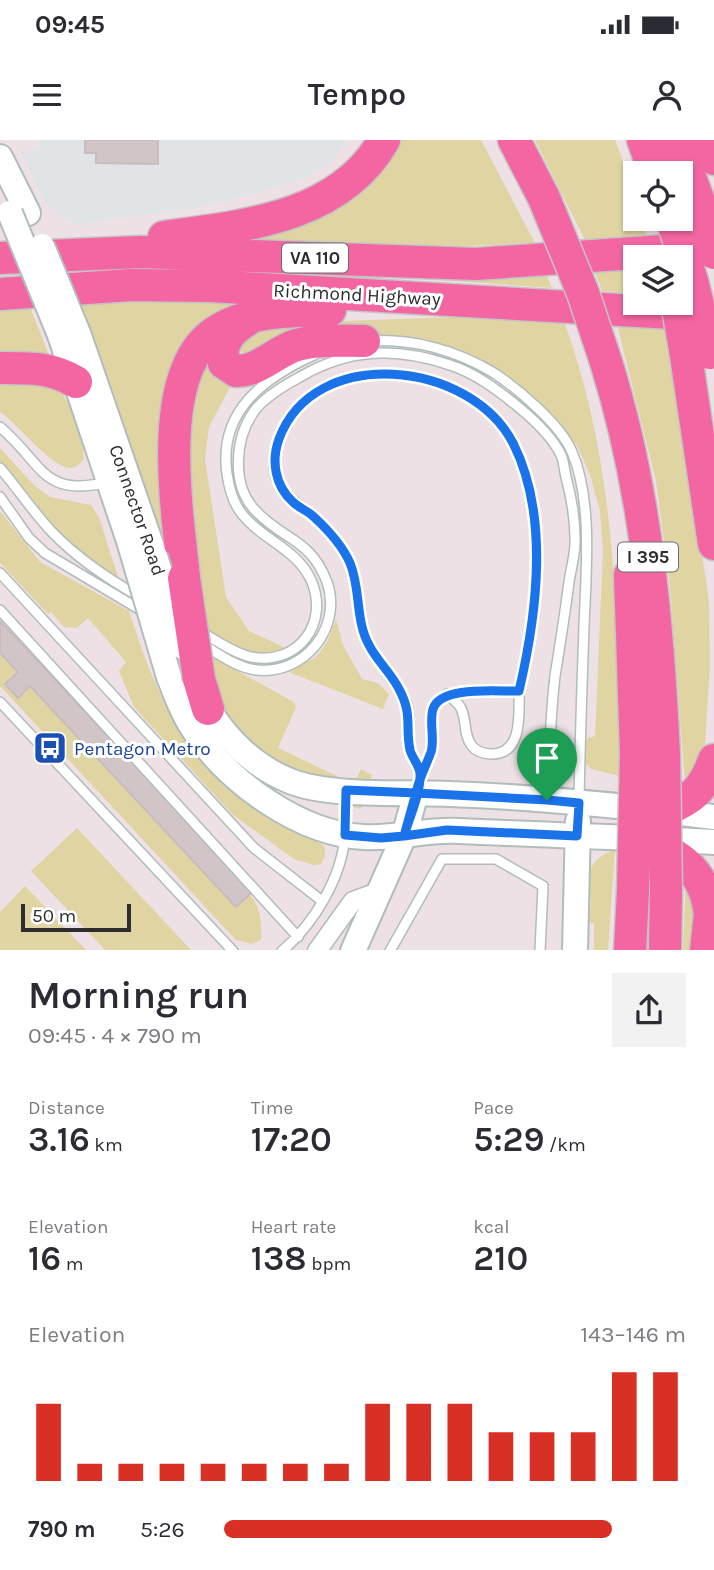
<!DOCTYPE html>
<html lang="en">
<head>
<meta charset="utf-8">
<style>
  :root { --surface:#fff; --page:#f2f2f3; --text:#2b2b33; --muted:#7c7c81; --accent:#d93025 }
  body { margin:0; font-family:Karla,sans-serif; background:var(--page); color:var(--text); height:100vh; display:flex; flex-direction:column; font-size:26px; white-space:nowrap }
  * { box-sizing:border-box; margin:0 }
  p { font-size:23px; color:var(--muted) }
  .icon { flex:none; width:38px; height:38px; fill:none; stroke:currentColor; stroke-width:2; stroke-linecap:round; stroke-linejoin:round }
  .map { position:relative; height:810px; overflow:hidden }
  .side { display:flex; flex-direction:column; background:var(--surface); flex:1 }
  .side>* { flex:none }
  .buttons { position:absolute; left:623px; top:21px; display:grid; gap:14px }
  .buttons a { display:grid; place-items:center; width:70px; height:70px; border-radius:0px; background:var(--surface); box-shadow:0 2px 5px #0004; font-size:35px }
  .scale { position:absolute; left:21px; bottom:18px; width:110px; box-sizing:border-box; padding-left:7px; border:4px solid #2d2d2d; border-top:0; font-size:19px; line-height:24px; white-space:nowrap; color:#2d2d2d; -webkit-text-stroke:5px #fff; paint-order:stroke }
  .pin { position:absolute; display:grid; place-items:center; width:60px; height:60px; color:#fff; margin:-72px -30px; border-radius:50% 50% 50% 0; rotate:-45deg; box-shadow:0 0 7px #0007 }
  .pin .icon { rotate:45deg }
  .round { display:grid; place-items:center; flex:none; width:74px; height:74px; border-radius:0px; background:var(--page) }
  .head { display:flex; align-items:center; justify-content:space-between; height:119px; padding:0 28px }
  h1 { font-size:38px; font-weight:600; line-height:52px }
  .metrics { display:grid; grid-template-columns:repeat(3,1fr); gap:10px; height:119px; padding:7px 28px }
  .metrics div { display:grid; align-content:center }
  .metrics b { font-size:35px; font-weight:600 }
  .metrics small { font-size:19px; font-weight:400 }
  .metrics p { font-size:19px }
  .chart { height:196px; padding:14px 28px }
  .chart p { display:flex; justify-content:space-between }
  .chart svg { width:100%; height:126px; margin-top:7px; stroke:var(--accent); stroke-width:6 }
  ul { padding:0 28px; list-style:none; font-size:23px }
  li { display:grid; grid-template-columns:112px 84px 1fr; align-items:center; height:52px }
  li i { height:18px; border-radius:9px; background:var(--accent) }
  .status { display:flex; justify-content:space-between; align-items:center; height:49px; padding:0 35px; background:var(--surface); direction:ltr }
  .status svg { height:19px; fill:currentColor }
  header { display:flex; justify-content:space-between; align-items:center; height:91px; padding:0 28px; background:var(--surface); font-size:32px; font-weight:600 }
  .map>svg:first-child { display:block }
</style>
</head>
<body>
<div class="status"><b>09:45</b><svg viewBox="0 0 49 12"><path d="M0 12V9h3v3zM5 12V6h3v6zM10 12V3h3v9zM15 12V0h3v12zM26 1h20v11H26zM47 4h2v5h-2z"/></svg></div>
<header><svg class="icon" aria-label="menu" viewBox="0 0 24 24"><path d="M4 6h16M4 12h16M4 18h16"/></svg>Tempo<svg class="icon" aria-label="person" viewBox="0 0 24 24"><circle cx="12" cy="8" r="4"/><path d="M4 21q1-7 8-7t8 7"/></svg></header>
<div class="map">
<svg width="714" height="811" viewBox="0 0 714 811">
  <rect width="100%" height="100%" fill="#eee1e5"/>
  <!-- industrial -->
  <path fill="#e1e4e7" d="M37,0H349L329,24L300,40L263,52L190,69L80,84L72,83L45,64L21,14L40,7Z"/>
  <!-- green -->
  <path fill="#e0d4a2" d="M393,0H481L535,103L461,106L212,98L255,88Z
    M535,0H615L635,53V79H642L647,98L586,102Z
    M635,127V153L602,151L594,130Z
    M546,133L552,148L367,135Z
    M148,159L262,161L188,209L176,441L75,161Z
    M30,167L49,215L47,220L0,222V170Z
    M457,177L564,181C617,327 619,482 619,636L591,629L584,622L583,609L588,598L595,596L603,410L600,371L590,335L576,303L570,305C511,215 440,188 335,198C303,201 275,204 245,214L238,209L237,199L256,190L284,183Z
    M617,184L667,187L709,460L710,526L704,621L685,644L670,447L656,341Z
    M213,208L212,224L218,240L230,247L209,287L205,319L226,457L249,491L312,520C325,510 331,494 336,479L343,505L362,539L378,543L389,554L383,569L291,533L204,490L187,381L189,248Z
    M0,236C12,236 27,234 39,236C66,241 84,295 84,319C79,324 77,328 70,328C51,327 18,284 0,272Z
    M0,308L35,346L50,357L91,365L99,377L118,437L90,421L43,375L0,321Z
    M0,371L40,422L129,471C154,549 181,614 249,665C273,682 302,689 325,707V716L321,724L314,725L294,719L232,674L134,567L119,531L126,522L88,478L77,488L64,487L51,472L48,474L0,423Z
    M0,513L18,532L19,557L30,546L236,766L249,754C261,767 262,784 261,800L252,804L236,800L0,546Z
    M210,516L294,562L296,567L278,608L354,644L361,629L372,635L365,665L360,669L330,659L259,614L216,563L219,556Z
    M77,688L191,810H105L31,731Z
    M615,710L608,810H594V783H589L591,761L585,756C586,732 592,717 615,710Z
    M686,732L694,742L700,810L683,811Z
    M25,746L86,810H0V772Z"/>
  <!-- building -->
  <path fill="#d1c5c8" stroke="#c9bbbe" stroke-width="2" d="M85,0H158V24L96,23V13H85Z
    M0,481L253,751L236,767L30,546L18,558L5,544L18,532L0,513Z"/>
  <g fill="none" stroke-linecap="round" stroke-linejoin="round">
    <defs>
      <path id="lane" d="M368,201C412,198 456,210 494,233C518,249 561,285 572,312C593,361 586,433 584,486C582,544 580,602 579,661
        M0,287C44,324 41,358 109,342
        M0,328C18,349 33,372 52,392C78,419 108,439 140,457
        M0,357L29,398L45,413L144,472
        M0,433L254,708L322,761
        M0,470L298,797
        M198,490C214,499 233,513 251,517C298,526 330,483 311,440C297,409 261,399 242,374C233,363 229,348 227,334C218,272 263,238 314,215
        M202,504C219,514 237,528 257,530C304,535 343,488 327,442C310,397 281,400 254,369C231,343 235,297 255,270C266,256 285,245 300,237C349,208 397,207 450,225C475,233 496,249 516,265C532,278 552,296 561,315C564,321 564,330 566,337C571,356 575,378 575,398C576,412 571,428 569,442C565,473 560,505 555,536C550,576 550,618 547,659
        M447,554C450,558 456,561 459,565C468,577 462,594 472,606C477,612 485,614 492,614C523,614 519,573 519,551
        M0,562L233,811
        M417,650C420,636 429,623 431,609C433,596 430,582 433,570C439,545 499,552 519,551C537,472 551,378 513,303C474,226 324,204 284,289C279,300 274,313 274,325C275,352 296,361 314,377C327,389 338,403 347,418C359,438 357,467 363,490C371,517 394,537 406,562C412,577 407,594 410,609C412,617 417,626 420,634
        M282,811C314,784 342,737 345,695
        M390,811L442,719H496L543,746L540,811"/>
      <path id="street" d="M317,811L353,761L381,751"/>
      <path id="secondary" d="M0,17L28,73
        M78,193L155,416
        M60,195L130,404
        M169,537C176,555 183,574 194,590C228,642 300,694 364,697C396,699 427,689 459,691C544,695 629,697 714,702
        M200,555C220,592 250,625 290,641C329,657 405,652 449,654C537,657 626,666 714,677
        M353,811L404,696L416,653
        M575,811L578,681"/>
      <path id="highway" d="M514,0L544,58
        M643,0L655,33
        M676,0L712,96
        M705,0L714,19
        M164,97C244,86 340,78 384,0
        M0,118L140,112L476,124L708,108
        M0,154L131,145L210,146L706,175
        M246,181C230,191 219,203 224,223L236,231C258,232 276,211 297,205C319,199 341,201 364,201
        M685,209L714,404
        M606,222C646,350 658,483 664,616
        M0,228C29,228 51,227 76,242
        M630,435L636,613
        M184,438C178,374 152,227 220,189C253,170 294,171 330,170
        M199,539L208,569
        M663,671C693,659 703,650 714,620
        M648,700C684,718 706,733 710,776
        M630,811L633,751
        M665,811L666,752
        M706,811L712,754"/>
    </defs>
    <!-- lane casing -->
    <use href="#lane" stroke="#b1bcbc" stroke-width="12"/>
    <!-- street casing -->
    <use href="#street" stroke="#b1bcbc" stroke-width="21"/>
    <!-- secondary casing -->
    <use href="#secondary" stroke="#b1bcbc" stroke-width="28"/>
    <!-- highway casing -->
    <use href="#highway" stroke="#c4c4c4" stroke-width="35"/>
    <!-- lane -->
    <use href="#lane" stroke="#fff" stroke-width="9"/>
    <!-- street -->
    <use href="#street" stroke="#fff" stroke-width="18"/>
    <!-- secondary -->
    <use href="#secondary" stroke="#fff" stroke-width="24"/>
    <!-- highway -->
    <use href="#highway" stroke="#f466a2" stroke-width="32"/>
    <defs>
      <path id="secondary-bridge" d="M10,73L60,195
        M42,106L78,193
        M130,404L169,537
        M155,416L183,507"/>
      <path id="highway-bridge" d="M544,58L583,153L606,222
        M702,73L714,113
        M672,79L692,141L710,213
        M677,163L685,209
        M184,438L199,539
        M664,616L666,752
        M633,751L636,613"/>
    </defs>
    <!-- secondary-bridge casing -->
    <use href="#secondary-bridge" stroke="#b1bcbc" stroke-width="28" stroke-linecap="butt"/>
    <!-- highway-bridge casing -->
    <use href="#highway-bridge" stroke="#c4c4c4" stroke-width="35" stroke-linecap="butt"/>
    <!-- secondary-bridge -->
    <use href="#secondary-bridge" stroke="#fff" stroke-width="24"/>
    <!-- highway-bridge -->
    <use href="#highway-bridge" stroke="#f466a2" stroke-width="32"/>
  </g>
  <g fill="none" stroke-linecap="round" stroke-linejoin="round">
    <defs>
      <path id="route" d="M547,660L416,653L404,696L381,698L345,695L346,650L416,653C419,638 426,626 431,612C435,599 429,582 433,569C441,545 499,552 519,551C537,474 550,376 513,303C470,220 314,204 279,299C271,321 275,346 293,362C299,368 308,371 314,377C327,389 343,407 350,423C361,449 355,480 369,505C377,521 391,533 399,549C413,575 405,586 410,610C412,618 420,626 420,634C421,653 409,678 404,696L447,690L577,696L579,663L547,660"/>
    </defs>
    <!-- route casing -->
    <use href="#route" stroke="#fff" stroke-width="14"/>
    <!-- route -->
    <use href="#route" stroke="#1a73e8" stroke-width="9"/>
  </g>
  <!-- icons -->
  <defs>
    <symbol id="bus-square" viewBox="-11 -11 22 22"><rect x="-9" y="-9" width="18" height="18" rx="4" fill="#1a4fb4" stroke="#fff"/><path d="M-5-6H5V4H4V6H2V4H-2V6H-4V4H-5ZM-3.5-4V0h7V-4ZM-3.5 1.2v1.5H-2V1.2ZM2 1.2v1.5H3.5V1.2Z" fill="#fff"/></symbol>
  </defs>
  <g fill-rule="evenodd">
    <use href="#bus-square" x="31" y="589" width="38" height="38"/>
  </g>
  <g text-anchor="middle" stroke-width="6" stroke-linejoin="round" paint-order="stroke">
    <!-- shield labels -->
    <g fill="#fff" stroke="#6c6c6c" stroke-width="2">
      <rect x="282" y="103.5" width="66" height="29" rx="5"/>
      <rect x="618" y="402.5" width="60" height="29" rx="5"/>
    </g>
    <g font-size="18" font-weight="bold" fill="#2d2d2d">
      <text x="315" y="124">VA 110</text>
      <text x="648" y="423">I 395</text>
    </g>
    <!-- street labels -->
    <g font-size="19" fill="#2d2d2d" stroke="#fff">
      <text transform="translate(357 154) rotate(3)" y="7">Richmond Highway</text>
      <text transform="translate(138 370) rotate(71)" y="7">Connector Road</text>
    </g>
    <!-- transit labels -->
    <g font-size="19" fill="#164399" stroke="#fff" text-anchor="start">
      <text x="74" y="615">Pentagon Metro</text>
    </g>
  </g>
</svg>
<div class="buttons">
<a><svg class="icon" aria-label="locate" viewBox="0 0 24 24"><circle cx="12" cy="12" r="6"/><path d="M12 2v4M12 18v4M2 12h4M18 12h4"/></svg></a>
<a><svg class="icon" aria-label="layers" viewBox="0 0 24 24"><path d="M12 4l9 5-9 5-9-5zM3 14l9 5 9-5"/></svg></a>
</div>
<div class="scale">50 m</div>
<div class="pin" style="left:547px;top:660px;background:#1e9e55"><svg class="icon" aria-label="arrive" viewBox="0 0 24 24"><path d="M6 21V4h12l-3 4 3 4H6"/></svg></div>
</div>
<section class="side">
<div class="head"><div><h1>Morning run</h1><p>09:45 · 4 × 790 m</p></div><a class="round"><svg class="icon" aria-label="share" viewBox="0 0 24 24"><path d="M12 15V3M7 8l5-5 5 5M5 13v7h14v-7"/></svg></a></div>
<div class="metrics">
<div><p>Distance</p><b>3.16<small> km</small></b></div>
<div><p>Time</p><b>17:20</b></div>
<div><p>Pace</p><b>5:29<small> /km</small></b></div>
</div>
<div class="metrics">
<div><p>Elevation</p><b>16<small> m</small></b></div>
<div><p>Heart rate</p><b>138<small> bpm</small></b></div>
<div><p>kcal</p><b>210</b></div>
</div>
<div class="chart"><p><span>Elevation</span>143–146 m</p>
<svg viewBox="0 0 160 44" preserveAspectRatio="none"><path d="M5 44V17M15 44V38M25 44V38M35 44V38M45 44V38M55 44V38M65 44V38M75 44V38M85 44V17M95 44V17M105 44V17M115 44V27M125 44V27M135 44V27M145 44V6M155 44V6"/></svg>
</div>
<ul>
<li><b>790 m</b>5:26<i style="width:84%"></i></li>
</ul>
</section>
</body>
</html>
